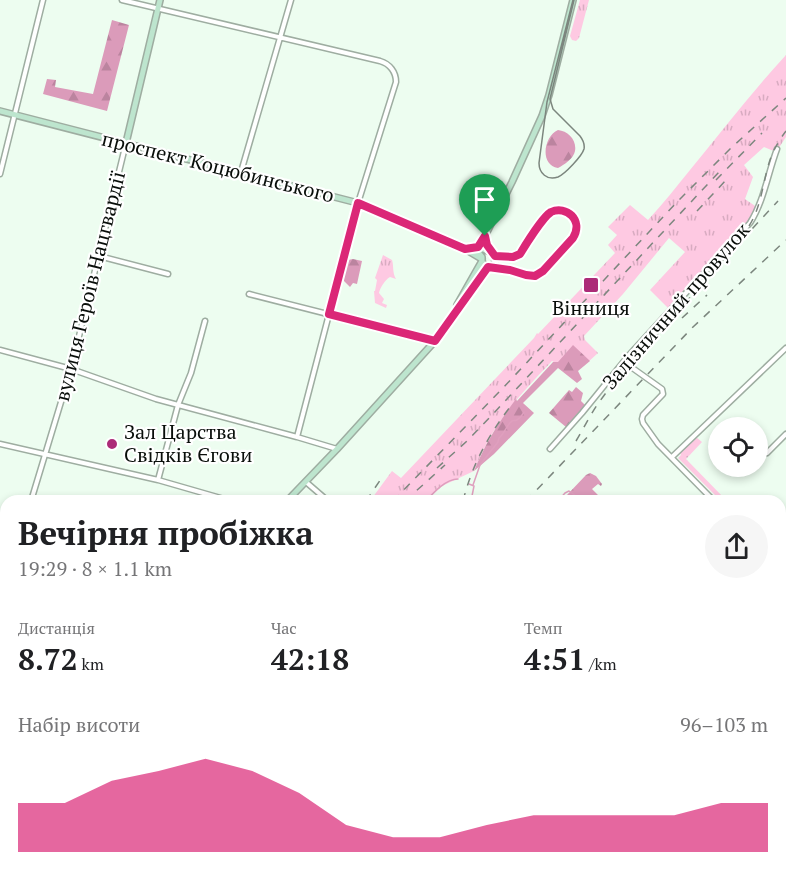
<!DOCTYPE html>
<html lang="uk">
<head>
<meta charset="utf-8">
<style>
  :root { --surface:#fff; --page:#f6f6f6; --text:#202124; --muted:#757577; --accent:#db2777 }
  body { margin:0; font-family:"PT Serif",serif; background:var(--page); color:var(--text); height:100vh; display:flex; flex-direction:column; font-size:22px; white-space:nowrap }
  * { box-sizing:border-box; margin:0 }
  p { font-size:20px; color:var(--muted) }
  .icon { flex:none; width:33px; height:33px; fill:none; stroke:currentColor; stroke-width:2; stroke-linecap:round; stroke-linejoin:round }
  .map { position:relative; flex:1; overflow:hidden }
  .side { position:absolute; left:0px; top:495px; width:786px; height:386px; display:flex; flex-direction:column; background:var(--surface); border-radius:18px 18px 0 0; box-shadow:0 3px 9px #0003 }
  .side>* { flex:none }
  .fabs { position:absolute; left:708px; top:417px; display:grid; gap:12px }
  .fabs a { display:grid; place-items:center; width:60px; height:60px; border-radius:50%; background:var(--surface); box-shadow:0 3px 9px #0003; font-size:30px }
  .pin { position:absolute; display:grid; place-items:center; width:51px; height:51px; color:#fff; margin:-62px -26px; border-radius:50% 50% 50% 0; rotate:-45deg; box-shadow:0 0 6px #0007 }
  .pin .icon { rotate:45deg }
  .round { display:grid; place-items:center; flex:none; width:63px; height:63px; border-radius:32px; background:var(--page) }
  .summary { display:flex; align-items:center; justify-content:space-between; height:102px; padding:0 18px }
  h1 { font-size:33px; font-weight:700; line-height:45px }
  .metrics { display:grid; grid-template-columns:repeat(3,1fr); gap:9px; height:102px; padding:6px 18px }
  .metrics div { display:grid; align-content:center }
  .metrics b { font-size:30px; font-weight:700 }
  .metrics small { font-size:16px; font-weight:400 }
  .metrics p { font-size:16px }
  .chart { height:168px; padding:12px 18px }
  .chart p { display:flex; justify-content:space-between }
  .chart svg { width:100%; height:108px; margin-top:6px; fill:var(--accent); opacity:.7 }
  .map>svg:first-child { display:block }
</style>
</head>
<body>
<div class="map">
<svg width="786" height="880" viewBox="0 0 786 880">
  <defs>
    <pattern id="grass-tufts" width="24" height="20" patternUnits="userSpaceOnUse" patternTransform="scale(1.5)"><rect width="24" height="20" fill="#fec9e2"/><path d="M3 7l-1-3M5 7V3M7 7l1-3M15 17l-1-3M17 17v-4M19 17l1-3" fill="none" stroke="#d8abc1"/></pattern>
    <pattern id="forest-firs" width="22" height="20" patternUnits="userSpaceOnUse" patternTransform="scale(1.5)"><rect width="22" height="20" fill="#db9bba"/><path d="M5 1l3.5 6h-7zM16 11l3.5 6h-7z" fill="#bb849f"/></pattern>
  </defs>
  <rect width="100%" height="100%" fill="#edfdf0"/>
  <!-- grass -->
  <path fill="url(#grass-tufts)" d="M580,0H589L579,38L576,41L572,40L570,36Z
    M786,55V137L776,152L764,147L744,165L753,177L745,199L758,208L751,224L670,310L650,290L685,252L669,238L623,294L584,336L585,340L598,353L587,363L558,364L552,361C517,398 493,423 474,471L442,486L426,501H370L392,471L401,478L534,338L537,333L538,334L615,253L608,245L617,235L608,227L630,205L648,220C663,204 676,187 690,170C722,131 752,92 786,55Z
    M383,255L392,260C394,266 392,272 396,279L390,277C385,280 380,288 379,293L384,299L382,303L387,305L386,308L375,303L374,291H375L377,280L375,278Z
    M696,437L702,442L686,459L724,498L721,501L678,458L681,455L680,453Z
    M38,875H107L103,880H36Z"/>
  <!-- forest -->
  <path fill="url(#forest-firs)" d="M112,20L129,25L107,111L43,94L47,79L56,80L55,87L93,94Z
    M558,130C568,131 577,140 575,151C574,158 564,165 558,168C539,165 544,136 558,130Z
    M353,259L362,261L357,284L353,283L350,287L342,279L348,260Z
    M573,345L590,361L578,371L582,379L577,383L558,368L523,403L534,413L494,454L474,471C485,444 498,423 516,399L517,401L553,362H558Z
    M576,387L583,393L581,401L585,405L566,427L549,413L569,390L572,392Z
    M590,473L596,476L602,484L601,486L598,484L592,489L599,496L597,501H575L567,495L586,475Z"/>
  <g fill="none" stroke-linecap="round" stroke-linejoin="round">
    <!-- stream -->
    <path stroke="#df9fbe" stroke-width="1.5" d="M469,484L474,486L471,501
      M473,485L480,465L498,442L499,438C505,433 507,424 512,421C513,420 515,421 517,420C521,418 522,415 524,412
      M426,501C434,492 446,479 458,479
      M558,501L565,493L569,491L583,501
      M781,654L786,658"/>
    <defs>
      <path id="street" d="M122,0L380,61C390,64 396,72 396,82L358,203L297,437
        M241,172L291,0
        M0,174L43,0
        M99,256L168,274
        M491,267L510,270L526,275L535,276L543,271L573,238C585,219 568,207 549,213L520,254L513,257L495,256
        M249,294L434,341
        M0,350L71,369L156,399L297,437L337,449
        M624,362L662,389L663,394L643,415L642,419L643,423L658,444L714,501
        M0,444L158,480L231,501
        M550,449L582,413L629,355L750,223C764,201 768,173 777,149
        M767,453L786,434
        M672,457L786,348
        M158,480L178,405L191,373L205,321
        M306,482L328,501
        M31,501L71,369L126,143
        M780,566L786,569
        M0,604L6,584
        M176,874L177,880
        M194,874L201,880
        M639,874L648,880
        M739,874L753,880"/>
      <path id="secondary" d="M0,111L358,203L465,249L482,259
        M126,143L160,0
        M478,247L485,236L512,182L542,116L549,95L573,0
        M466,249C479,249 480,246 491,253
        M482,261L484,265L488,267L494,264C498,254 486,248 485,236
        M457,305L482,261V257L478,252V247
        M287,501L337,449L435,341L488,267
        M780,712L786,699
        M0,843L6,834
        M703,880L706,874"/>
      <path id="primary" d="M0,670L6,672
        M292,874L300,880"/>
    </defs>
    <!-- street casing -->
    <use href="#street" stroke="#9eada1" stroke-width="7"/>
    <!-- secondary casing -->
    <use href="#secondary" stroke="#9eada1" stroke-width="8"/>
    <!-- primary casing -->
    <use href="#primary" stroke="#19733f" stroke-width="9"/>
    <!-- street -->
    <use href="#street" stroke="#fff" stroke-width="4"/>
    <!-- secondary -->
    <use href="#secondary" stroke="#bde5ce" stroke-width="5"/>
    <!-- primary -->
    <use href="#primary" stroke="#7acb9d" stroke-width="6"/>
    <!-- tram -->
    <path stroke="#7c867e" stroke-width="1.5" d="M573,0L547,102L539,163C539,173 547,181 558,177C565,174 582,156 584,149C585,144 583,140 580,136L553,109L550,99L574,0"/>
    <!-- rail -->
    <path stroke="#7c867e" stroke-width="1.5" stroke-dasharray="8 8" stroke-linecap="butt" d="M716,180L762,133
      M697,211L728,178
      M749,226C762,206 763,179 771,157C775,147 780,139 786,131
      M698,287L778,201
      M682,318L707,295
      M576,441C584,428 591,413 600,401C630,358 672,325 702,281
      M437,468L467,441L492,415L719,172
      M366,501L381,479
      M393,501L503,388L677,202L730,149L786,98
      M405,501L445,465
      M463,501C472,465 488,436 510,407
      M526,501L693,327L786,240
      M780,545L786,538
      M224,874L226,880
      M748,874L761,880
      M60,880L64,874"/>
  </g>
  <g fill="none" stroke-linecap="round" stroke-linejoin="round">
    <defs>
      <path id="route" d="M358,203L465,249L478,247L485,236L487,245L495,256L513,257L520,254C526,244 543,217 551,212C566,205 584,220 573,238L543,271L535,276L526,275L510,270L488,267L435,341L329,314Z"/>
    </defs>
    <!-- route casing -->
    <use href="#route" stroke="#fff" stroke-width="12"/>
    <!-- route -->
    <use href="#route" stroke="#db2777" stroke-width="8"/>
  </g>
  <!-- markers -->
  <g fill="#ac2b78" stroke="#fff" stroke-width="2">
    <rect x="583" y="277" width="16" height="16" rx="3"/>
    <circle cx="112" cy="444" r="6"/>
  </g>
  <g text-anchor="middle" stroke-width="4.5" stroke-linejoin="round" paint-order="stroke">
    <!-- street labels -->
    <g font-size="20" fill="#090e0a" stroke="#fff">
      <text transform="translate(218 167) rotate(14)" y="7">проспект Коцюбинського</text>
      <text transform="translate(90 286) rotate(-76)" y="7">вулиця Героїв Нацгвардії</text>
      <text transform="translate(676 306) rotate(-49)" y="7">Залізничний провулок</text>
    </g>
    <!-- poi labels -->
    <g font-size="20" fill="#090e0a" stroke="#fff">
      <text x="591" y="315">Вінниця</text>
      <text x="124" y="439" text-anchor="start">Зал Царства<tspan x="124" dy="23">Свідків Єгови</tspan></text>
    </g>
  </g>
</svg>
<div class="fabs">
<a><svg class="icon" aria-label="locate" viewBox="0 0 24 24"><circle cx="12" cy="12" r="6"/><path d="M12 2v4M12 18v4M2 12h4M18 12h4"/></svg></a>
</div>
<div class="pin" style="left:485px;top:236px;background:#1e9e55"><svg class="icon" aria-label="arrive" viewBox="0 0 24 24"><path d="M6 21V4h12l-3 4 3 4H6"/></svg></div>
<section class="side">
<div class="summary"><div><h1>Вечірня пробіжка</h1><p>19:29 · 8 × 1.1 km</p></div><a class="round"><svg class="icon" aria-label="share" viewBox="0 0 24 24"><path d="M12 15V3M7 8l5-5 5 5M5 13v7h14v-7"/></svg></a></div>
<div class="metrics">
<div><p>Дистанція</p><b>8.72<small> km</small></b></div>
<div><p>Час</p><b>42:18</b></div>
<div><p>Темп</p><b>4:51<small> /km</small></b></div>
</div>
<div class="chart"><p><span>Набір висоти</span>96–103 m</p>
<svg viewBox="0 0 160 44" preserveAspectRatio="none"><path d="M0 44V24L10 24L20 15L30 11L40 6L50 11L60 20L70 33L80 38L90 38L100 33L110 29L120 29L130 29L140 29L150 24L160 24V44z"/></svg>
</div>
</section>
</div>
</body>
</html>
